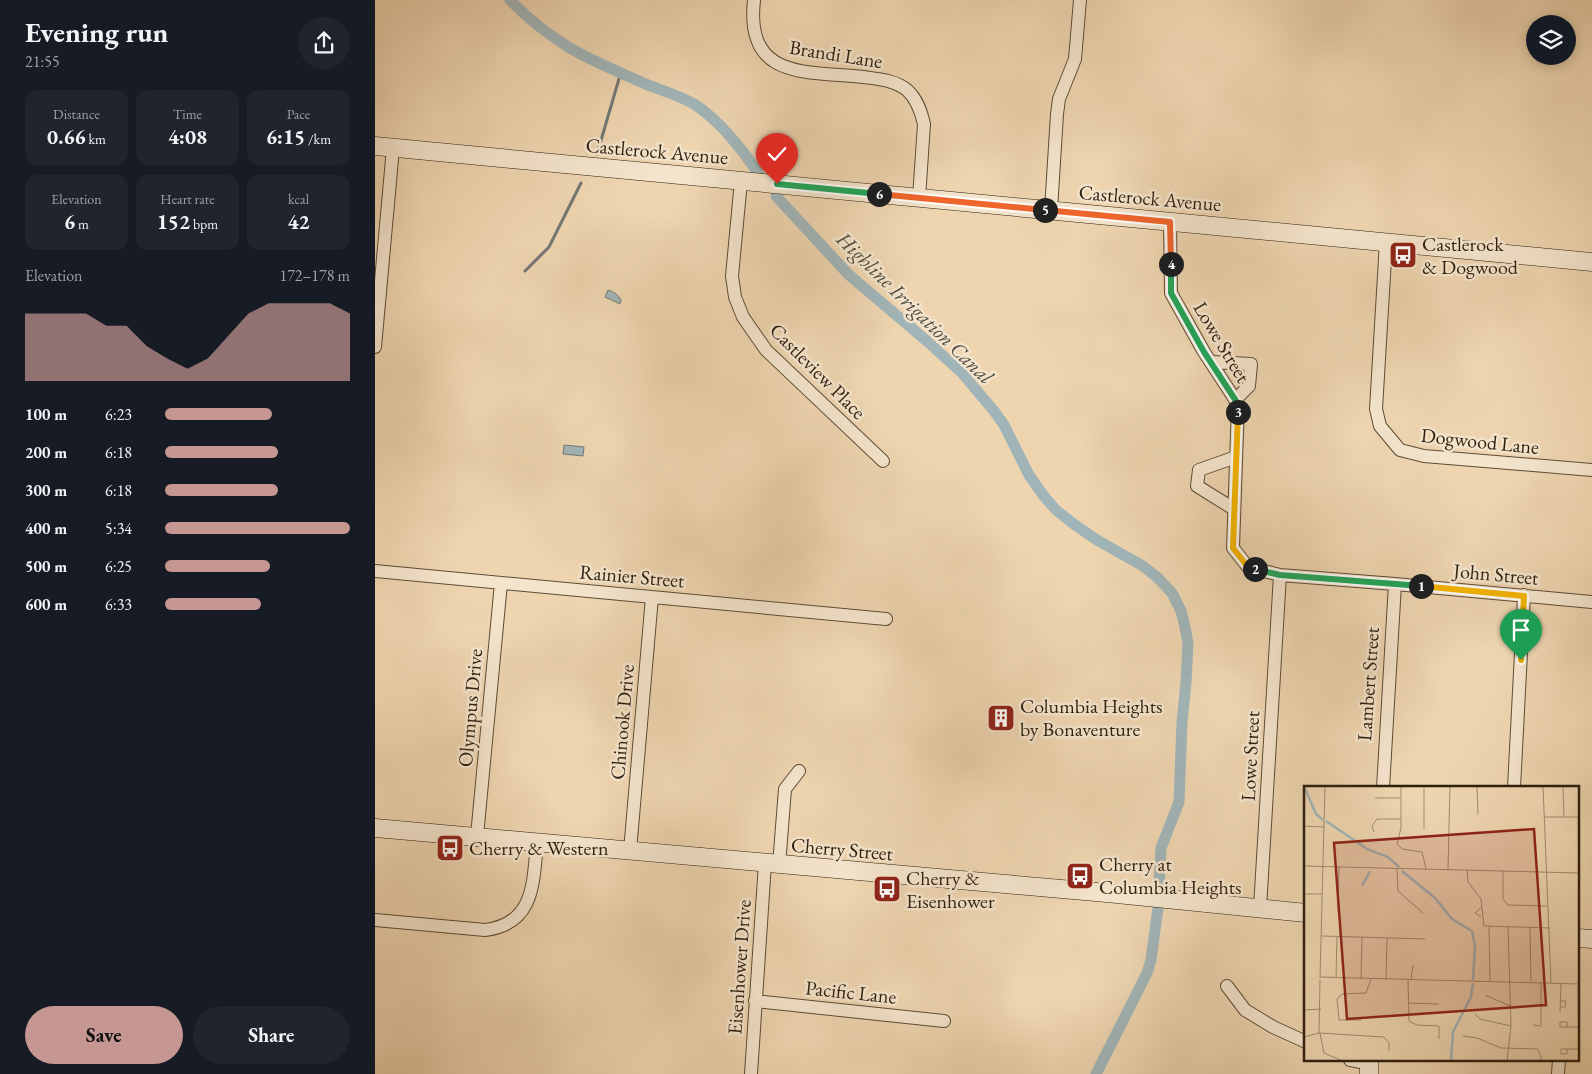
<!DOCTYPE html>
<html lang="en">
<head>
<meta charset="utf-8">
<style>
  :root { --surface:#171b24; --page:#20242c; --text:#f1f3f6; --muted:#9ea1a6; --accent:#c59692 }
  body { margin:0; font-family:"EB Garamond",serif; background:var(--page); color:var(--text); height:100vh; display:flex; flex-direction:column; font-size:19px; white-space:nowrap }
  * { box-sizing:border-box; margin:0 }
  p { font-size:16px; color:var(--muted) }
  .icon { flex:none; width:28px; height:28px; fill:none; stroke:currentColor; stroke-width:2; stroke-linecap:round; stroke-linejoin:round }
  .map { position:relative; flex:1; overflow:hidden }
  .sheet { display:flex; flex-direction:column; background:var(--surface); width:375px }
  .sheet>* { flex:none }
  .buttons { position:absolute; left:1151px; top:15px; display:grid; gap:10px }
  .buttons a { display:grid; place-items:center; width:50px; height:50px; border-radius:50%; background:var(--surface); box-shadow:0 2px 12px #0003; font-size:25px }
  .pin { position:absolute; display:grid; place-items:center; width:42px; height:42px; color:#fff; margin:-51px -21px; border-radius:50% 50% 50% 0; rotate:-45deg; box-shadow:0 0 5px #0007 }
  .pin .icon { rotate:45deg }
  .km { position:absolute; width:25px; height:25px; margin:-12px; border-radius:50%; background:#222; color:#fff; font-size:14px; line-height:25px; text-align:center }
  .round { display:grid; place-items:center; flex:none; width:52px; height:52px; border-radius:26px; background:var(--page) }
  .head { display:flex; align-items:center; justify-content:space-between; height:85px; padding:0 25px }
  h1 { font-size:28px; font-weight:700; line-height:38px }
  .metrics { display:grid; grid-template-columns:repeat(3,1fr); gap:8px; height:85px; padding:5px 25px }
  .metrics div { display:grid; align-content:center; border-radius:12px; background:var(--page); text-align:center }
  .metrics b { font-size:21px; font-weight:700 }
  .metrics small { font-size:14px; font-weight:400 }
  .metrics p { font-size:14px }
  .chart { height:140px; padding:10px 25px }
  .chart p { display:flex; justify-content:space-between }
  .chart svg { width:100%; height:90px; margin-top:5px; fill:var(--accent); opacity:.7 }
  .cta { display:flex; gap:10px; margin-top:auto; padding:10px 25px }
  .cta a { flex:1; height:58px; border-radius:30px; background:var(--accent); color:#111; font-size:20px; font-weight:700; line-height:58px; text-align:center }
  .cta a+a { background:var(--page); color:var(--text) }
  ul { padding:0 25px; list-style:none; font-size:16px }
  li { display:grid; grid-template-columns:80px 60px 1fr; align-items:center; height:38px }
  li i { height:12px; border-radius:6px; background:var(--accent) }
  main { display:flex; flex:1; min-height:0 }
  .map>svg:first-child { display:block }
</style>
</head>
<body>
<main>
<section class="sheet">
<div class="head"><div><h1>Evening run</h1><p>21:55</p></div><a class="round"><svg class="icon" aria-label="share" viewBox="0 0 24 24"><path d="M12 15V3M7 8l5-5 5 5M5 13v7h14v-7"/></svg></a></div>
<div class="metrics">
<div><p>Distance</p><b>0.66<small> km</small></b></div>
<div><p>Time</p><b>4:08</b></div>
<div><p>Pace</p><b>6:15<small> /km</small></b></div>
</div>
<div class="metrics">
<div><p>Elevation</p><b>6<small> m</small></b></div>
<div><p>Heart rate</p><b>152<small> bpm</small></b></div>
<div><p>kcal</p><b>42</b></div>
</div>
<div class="chart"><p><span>Elevation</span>172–178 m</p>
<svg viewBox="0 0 160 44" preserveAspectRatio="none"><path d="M0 44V11L10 11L20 11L30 11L40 17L50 17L60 27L70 33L80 38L90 33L100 22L110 11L120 6L130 6L140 6L150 6L160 11V44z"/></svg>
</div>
<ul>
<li><b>100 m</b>6:23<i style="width:58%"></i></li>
<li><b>200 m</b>6:18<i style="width:61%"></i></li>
<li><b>300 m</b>6:18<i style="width:61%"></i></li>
<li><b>400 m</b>5:34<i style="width:100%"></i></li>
<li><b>500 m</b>6:25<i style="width:57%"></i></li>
<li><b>600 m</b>6:33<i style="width:52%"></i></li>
</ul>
<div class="cta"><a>Save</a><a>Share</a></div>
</section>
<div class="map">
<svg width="1217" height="1074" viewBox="0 0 1217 1074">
  <rect width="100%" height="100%" fill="#eed5b0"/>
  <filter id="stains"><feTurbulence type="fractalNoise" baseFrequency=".004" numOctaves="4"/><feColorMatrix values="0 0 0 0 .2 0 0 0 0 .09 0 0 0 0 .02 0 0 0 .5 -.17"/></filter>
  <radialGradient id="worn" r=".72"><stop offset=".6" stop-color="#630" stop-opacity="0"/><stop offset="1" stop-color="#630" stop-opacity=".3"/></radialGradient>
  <!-- water -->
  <path fill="#a1b5b8" stroke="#737974" d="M233,290C240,292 243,295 246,300L245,304L230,297Z
    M189,445L209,447L208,456L188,454Z"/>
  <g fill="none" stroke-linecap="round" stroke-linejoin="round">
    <!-- stream -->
    <path stroke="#737974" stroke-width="3" d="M222,154L246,72
      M150,271L174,247L206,183"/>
    <!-- canal -->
    <path stroke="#a1b5b8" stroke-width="11" d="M135,0C152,18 174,35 195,48C215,60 244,72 266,82C284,90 302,94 319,104C343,119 368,150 383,173
      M401,196L473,274L553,342L587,373L619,411L629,425L654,475L668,495L681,510L700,525L722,540L768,566L783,578L797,593L806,611L810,627L813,643L811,683L807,722L804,802L786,848L784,888
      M721,1074L772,973L776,960L783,908"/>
    <defs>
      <path id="street" d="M379,0C370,80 431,71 488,77C503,79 520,80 532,90C542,99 546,111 549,124L544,198
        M366,181L357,276L360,297L368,317L391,350L508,461
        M676,210L682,114L684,99L700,59L705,0
        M795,222L796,293L829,352L863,404L858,548L873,567L905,575L1020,584L1217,602
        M1011,242L1001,409L1005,426L1025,450L1049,456L1217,470
        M0,347L18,148
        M836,362L876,364L874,386L860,400
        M859,509L822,486L824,470L861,457
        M0,571L511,619
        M1008,788L1020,584
        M1139,788L1149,595
        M102,836L126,583
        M255,851L277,597
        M404,865L410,789L424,771
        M885,908L905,575
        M0,920L110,930C160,924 158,882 162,843
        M852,986L870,1010L898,1027L931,1042
        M380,1001L569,1021
        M975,1060L994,1064
        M376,1074L390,863
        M1183,1074L1184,1060"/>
      <path id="secondary" d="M0,146L1217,262
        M0,828L732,893L931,913
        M1203,938L1217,939
        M994,1074V1060"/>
    </defs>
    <!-- street casing -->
    <use href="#street" stroke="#5d4c36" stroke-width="14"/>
    <!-- secondary casing -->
    <use href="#secondary" stroke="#2d1f0e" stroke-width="19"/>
    <!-- street -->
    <use href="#street" stroke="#f4e4cc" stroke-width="12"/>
    <!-- secondary -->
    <use href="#secondary" stroke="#f4e4cc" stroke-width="18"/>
  </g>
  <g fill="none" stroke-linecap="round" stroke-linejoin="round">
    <defs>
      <path id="split-1" d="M1046,586L1149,596L1146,660"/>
      <path id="split-2" d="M880,569L905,575L1046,586"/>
      <path id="split-3" d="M863,412L858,548L873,567L880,569"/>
      <path id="split-4" d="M796,264V293L829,352L863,404V412"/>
      <path id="split-5" d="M670,210L795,222L796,264"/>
      <path id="split-6" d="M504,194L670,210"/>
      <path id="split-7" d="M402,184L504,194"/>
    </defs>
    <!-- split-1 casing -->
    <use href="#split-1" stroke="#fff" stroke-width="10"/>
    <!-- split-2 casing -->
    <use href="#split-2" stroke="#fff" stroke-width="10"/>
    <!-- split-3 casing -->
    <use href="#split-3" stroke="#fff" stroke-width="10"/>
    <!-- split-4 casing -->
    <use href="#split-4" stroke="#fff" stroke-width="10"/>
    <!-- split-5 casing -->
    <use href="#split-5" stroke="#fff" stroke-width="10"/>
    <!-- split-6 casing -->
    <use href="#split-6" stroke="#fff" stroke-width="10"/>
    <!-- split-7 casing -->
    <use href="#split-7" stroke="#fff" stroke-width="10"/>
    <!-- split-1 -->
    <use href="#split-1" stroke="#f5b400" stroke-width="6"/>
    <!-- split-2 -->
    <use href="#split-2" stroke="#22a559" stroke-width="6"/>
    <!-- split-3 -->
    <use href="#split-3" stroke="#f5b400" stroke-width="6"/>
    <!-- split-4 -->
    <use href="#split-4" stroke="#22a559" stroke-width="6"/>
    <!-- split-5 -->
    <use href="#split-5" stroke="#f0652b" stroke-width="6"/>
    <!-- split-6 -->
    <use href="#split-6" stroke="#f0652b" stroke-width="6"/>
    <!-- split-7 -->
    <use href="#split-7" stroke="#22a559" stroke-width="6"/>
  </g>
  <!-- icons -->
  <defs>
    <symbol id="bus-square" viewBox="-11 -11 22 22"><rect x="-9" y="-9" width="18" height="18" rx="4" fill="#8f2418" stroke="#f4e4cc"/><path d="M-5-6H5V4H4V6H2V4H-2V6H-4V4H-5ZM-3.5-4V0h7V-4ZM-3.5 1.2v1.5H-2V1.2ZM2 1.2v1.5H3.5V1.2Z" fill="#fff"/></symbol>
    <symbol id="building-square" viewBox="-11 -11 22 22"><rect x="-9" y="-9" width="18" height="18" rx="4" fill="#8f2418" stroke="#f4e4cc"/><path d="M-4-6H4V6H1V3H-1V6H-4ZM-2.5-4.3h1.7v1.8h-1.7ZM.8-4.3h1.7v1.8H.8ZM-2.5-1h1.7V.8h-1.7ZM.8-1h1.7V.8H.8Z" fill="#fff"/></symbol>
  </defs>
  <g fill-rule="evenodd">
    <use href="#bus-square" x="1012" y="239" width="32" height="32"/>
    <use href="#building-square" x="610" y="702" width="32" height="32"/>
    <use href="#bus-square" x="59" y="832" width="32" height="32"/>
    <use href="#bus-square" x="689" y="860" width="32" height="32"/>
    <use href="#bus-square" x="496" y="873" width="32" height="32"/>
  </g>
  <g text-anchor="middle" stroke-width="5" stroke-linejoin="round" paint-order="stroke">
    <!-- street labels -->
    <g font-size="20" fill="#2d1f0e" stroke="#f4e4cc">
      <text transform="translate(461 54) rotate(9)" y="7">Brandi Lane</text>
      <text transform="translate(282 151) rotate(5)" y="7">Castlerock Avenue</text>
      <text transform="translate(775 198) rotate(5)" y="7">Castlerock Avenue</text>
      <text transform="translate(847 342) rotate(59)" y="7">Lowe Street</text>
      <text transform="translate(443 371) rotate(45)" y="7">Castleview Place</text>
      <text transform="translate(1105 441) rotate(6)" y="7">Dogwood Lane</text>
      <text transform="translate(1121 574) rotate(5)" y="7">John Street</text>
      <text transform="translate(257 576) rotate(5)" y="7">Rainier Street</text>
      <text transform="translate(993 684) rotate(-86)" y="7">Lambert Street</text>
      <text transform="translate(95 708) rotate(-85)" y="7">Olympus Drive</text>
      <text transform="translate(247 722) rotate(-85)" y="7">Chinook Drive</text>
      <text transform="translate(875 756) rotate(-87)" y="7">Lowe Street</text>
      <text transform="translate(467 849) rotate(5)" y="7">Cherry Street</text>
      <text transform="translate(364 967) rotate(-86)" y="7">Eisenhower Drive</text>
      <text transform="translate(476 992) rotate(6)" y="7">Pacific Lane</text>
    </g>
    <!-- poi labels -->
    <g font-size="20" fill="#2d1f0e" stroke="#f4e4cc" text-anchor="start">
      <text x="1047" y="251">Castlerock<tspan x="1047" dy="23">&amp; Dogwood</tspan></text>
      <text x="645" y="713">Columbia Heights<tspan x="645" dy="23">by Bonaventure</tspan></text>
      <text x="94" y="855">Cherry &amp; Western</text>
      <text x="724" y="871">Cherry at<tspan x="724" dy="23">Columbia Heights</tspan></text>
      <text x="531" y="885">Cherry &amp;<tspan x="531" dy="23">Eisenhower</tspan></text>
    </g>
    <!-- water labels -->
    <g font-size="21" font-style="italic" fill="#504c41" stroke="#f4e4cc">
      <text transform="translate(540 308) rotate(44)" y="7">Highline Irrigation Canal</text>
    </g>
  </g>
  <!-- overview -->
  <g transform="translate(929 786)">
    <rect width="275" height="275" fill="#eed5b0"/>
    <path fill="none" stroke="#a1b5b8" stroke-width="2.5" d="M0,0L12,28L19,34M22,35L63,63L84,71L95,81M98,85L131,112L148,133L168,145L171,160L169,194M58,100L66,85M147,275L149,246L167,211L169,197"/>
    <path fill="none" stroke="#a18c6f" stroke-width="1" d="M97,0V42L93,58L98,63L118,66L122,83M120,0V43M173,0L174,28M239,0L247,197M259,0L260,31M71,12H96M240,31H275M0,40L20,41M70,46L68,40L73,33H97M0,80L275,87M93,83L94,105L119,127M144,84L146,0M163,84L164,96L177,113L180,140L246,142M199,85V113L204,119L243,120M0,108H18M177,122L171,127L177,131M34,125L35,81M185,141L186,195M226,142L227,197M18,150L121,153M16,191L275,198M16,192L21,0M32,192L33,151M57,193L58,151M82,194L83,152M104,194L105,235L113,239L135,240V253M107,194L109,179M274,199L275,275M181,209L206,220M104,217L135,218M256,221H261L262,215H256M0,224L17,223M256,226L257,198M171,228L176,233L207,240M57,234H35L33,213L38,208L62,207L67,193M229,239L237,240V197M263,241V236H256V241H274M15,247L80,251L85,257V265M15,247L16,194M16,247L20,267L39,275M159,250L173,252L197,262L234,263L238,275M0,251L15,247M263,263V268H257V263H274M203,275L207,240L204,141"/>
    <path fill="#8f2418" fill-opacity="0.15" stroke="#8f2418" stroke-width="2.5" d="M230,43L242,219L43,233L30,57Z"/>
    <rect width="275" height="275" fill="none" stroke="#2d1f0e" stroke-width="2.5"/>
  </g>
  <rect width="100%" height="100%" filter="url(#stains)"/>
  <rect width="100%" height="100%" fill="url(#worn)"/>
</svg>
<div class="buttons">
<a><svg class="icon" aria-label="layers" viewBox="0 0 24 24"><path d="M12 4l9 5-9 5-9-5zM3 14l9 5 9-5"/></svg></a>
</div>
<div class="pin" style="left:1146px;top:660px;background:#1e9e55"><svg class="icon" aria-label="arrive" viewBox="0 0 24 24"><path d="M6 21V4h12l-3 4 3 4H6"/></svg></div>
<div class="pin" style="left:402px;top:184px;background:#d93025"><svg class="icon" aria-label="check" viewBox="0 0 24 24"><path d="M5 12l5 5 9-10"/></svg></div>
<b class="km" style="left:1046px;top:586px">1</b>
<b class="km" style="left:880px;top:569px">2</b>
<b class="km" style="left:863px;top:412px">3</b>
<b class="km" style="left:796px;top:264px">4</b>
<b class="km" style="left:670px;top:210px">5</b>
<b class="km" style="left:504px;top:194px">6</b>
</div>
</main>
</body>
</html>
